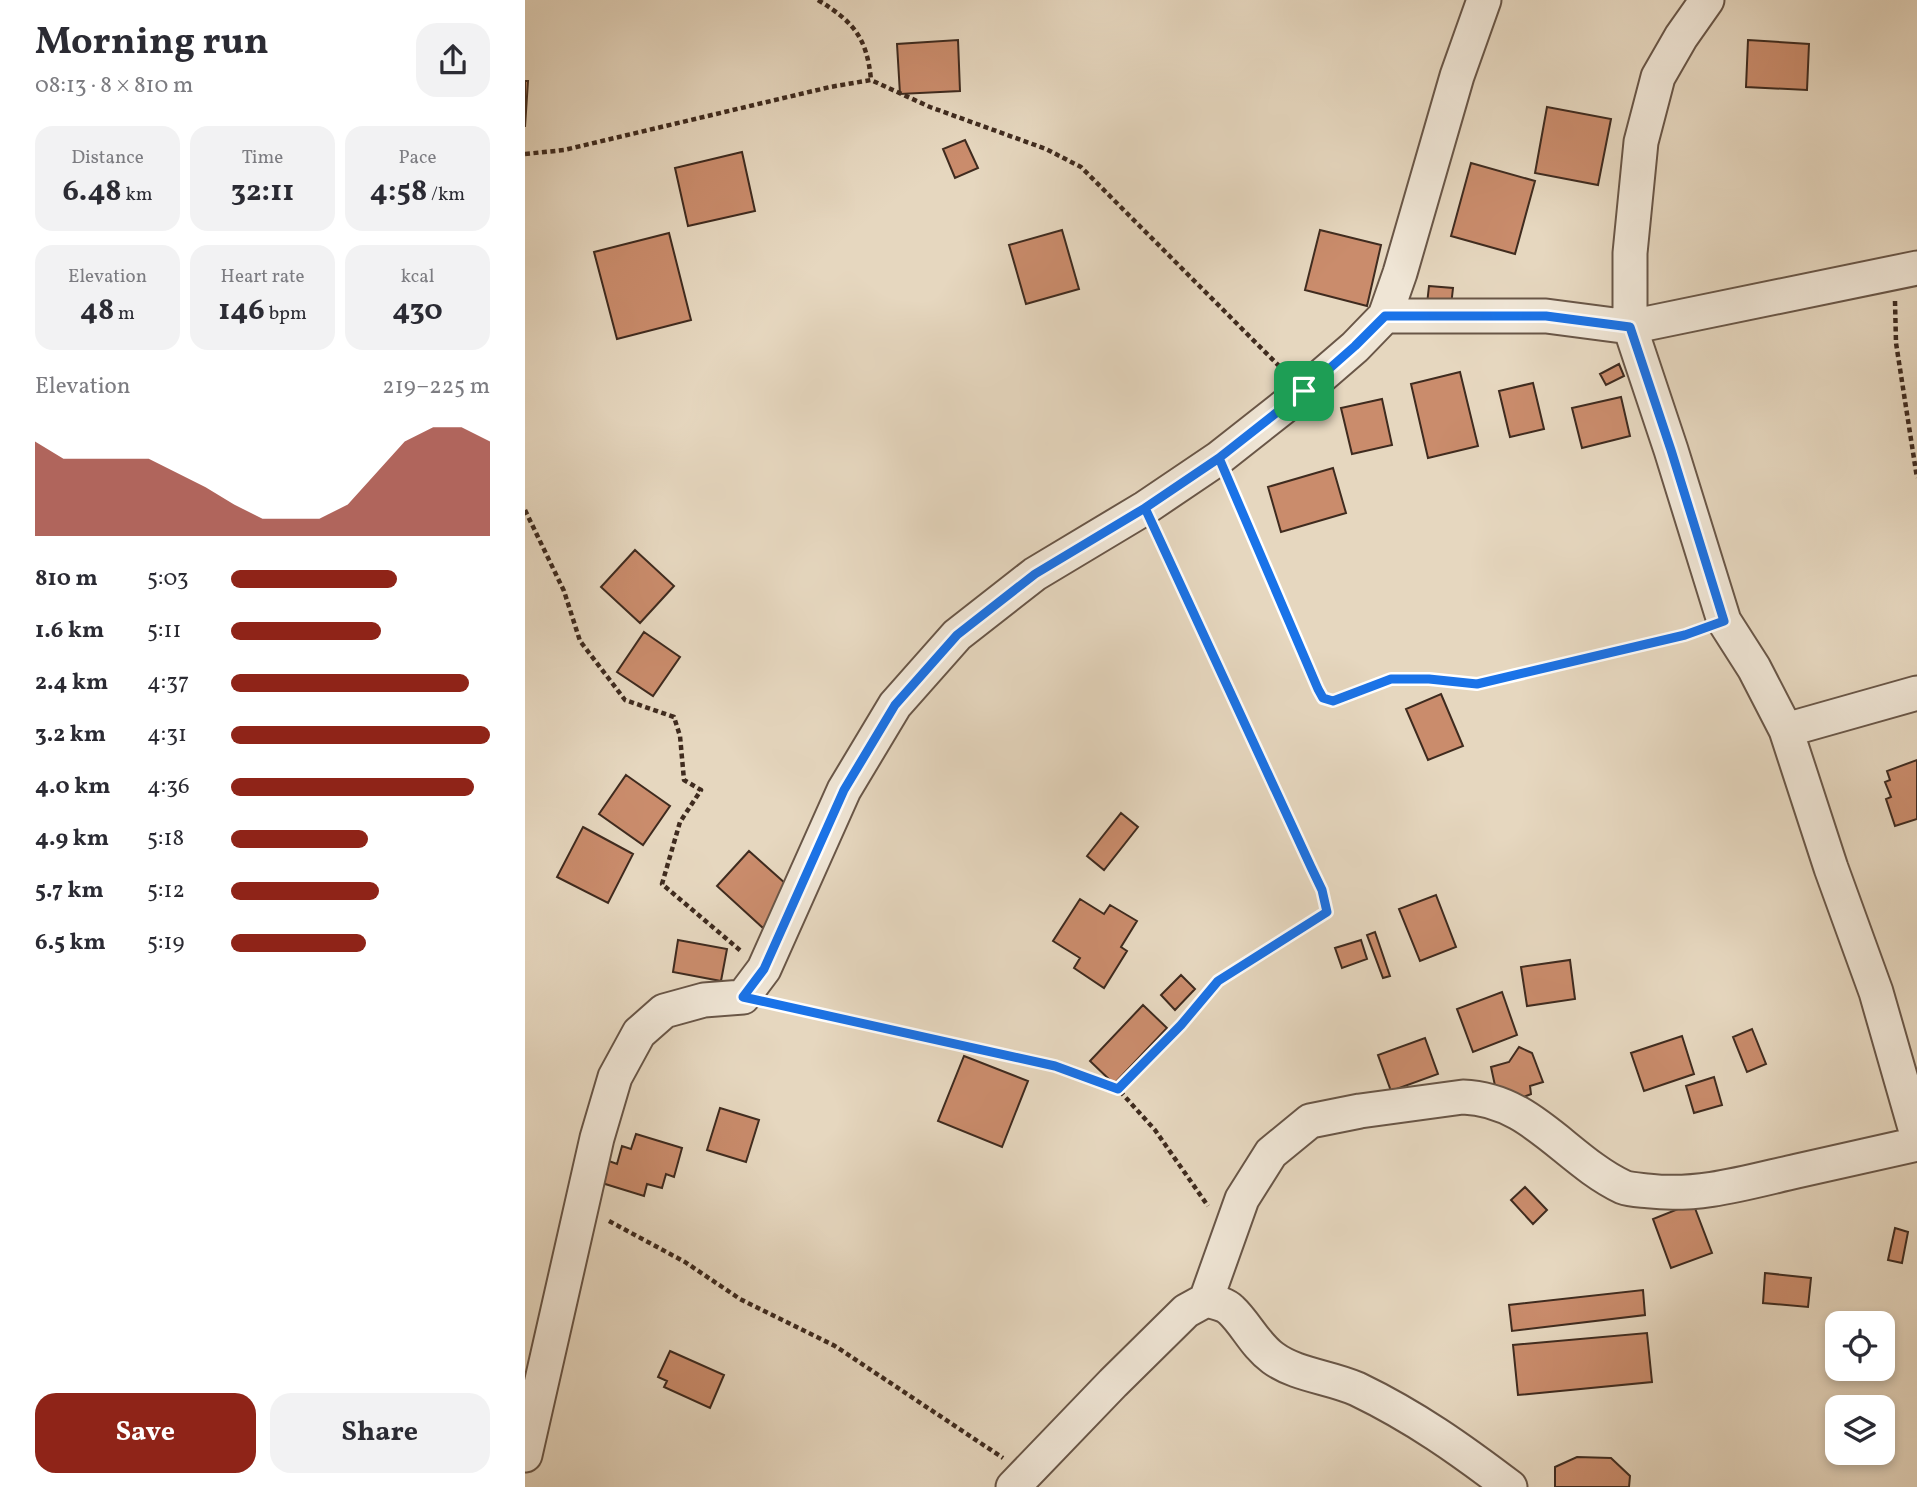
<!DOCTYPE html>
<html lang="en">
<head>
<meta charset="utf-8">
<style>
  :root { --surface:#fff; --page:#f2f2f3; --text:#2b2b33; --muted:#7c7c81; --accent:#8f2418 }
  body { margin:0; font-family:Vollkorn,serif; background:var(--page); color:var(--text); height:100vh; display:flex; flex-direction:column; font-size:26px; white-space:nowrap }
  * { box-sizing:border-box; margin:0 }
  p { font-size:23px; color:var(--muted) }
  .icon { flex:none; width:38px; height:38px; fill:none; stroke:currentColor; stroke-width:2; stroke-linecap:round; stroke-linejoin:round }
  .map { position:relative; flex:1; overflow:hidden }
  .sheet { display:flex; flex-direction:column; background:var(--surface); width:525px }
  .sheet>* { flex:none }
  .controls { position:absolute; left:1300px; top:1311px; display:grid; gap:14px }
  .controls a { display:grid; place-items:center; width:70px; height:70px; border-radius:14px; background:var(--surface); box-shadow:0 4px 10px #0003; font-size:35px }
  .pin { position:absolute; display:grid; place-items:center; width:60px; height:60px; color:#fff; margin:-30px; border-radius:14px; box-shadow:0 4px 10px #0006 }
  .round { display:grid; place-items:center; flex:none; width:74px; height:74px; border-radius:21px; background:var(--page) }
  .head { display:flex; align-items:center; justify-content:space-between; height:119px; padding:0 35px }
  h1 { font-size:38px; font-weight:700; line-height:52px }
  .figures { display:grid; grid-template-columns:repeat(3,1fr); gap:10px; height:119px; padding:7px 35px }
  .figures div { display:grid; align-content:center; border-radius:18px; background:var(--page); text-align:center }
  .figures b { font-size:30px; font-weight:700 }
  .figures small { font-size:19px; font-weight:400 }
  .figures p { font-size:19px }
  .chart { height:196px; padding:14px 35px }
  .chart p { display:flex; justify-content:space-between }
  .chart svg { width:100%; height:126px; margin-top:7px; fill:var(--accent); opacity:.7 }
  .button { display:flex; gap:14px; margin-top:auto; padding:14px 35px }
  .button a { flex:1; height:80px; border-radius:21px; background:var(--accent); color:#fff; font-size:28px; font-weight:700; line-height:80px; text-align:center }
  .button a+a { background:var(--page); color:var(--text) }
  ul { padding:0 35px; list-style:none; font-size:23px }
  li { display:grid; grid-template-columns:112px 84px 1fr; align-items:center; height:52px }
  li i { height:18px; border-radius:9px; background:var(--accent) }
  main { display:flex; flex:1; min-height:0 }
  .map>svg:first-child { display:block }
</style>
</head>
<body>
<main>
<section class="sheet">
<div class="head"><div><h1>Morning run</h1><p>08:13 · 8 × 810 m</p></div><a class="round"><svg class="icon" aria-label="share" viewBox="0 0 24 24"><path d="M12 15V3M7 8l5-5 5 5M5 13v7h14v-7"/></svg></a></div>
<div class="figures">
<div><p>Distance</p><b>6.48<small> km</small></b></div>
<div><p>Time</p><b>32:11</b></div>
<div><p>Pace</p><b>4:58<small> /km</small></b></div>
</div>
<div class="figures">
<div><p>Elevation</p><b>48<small> m</small></b></div>
<div><p>Heart rate</p><b>146<small> bpm</small></b></div>
<div><p>kcal</p><b>430</b></div>
</div>
<div class="chart"><p><span>Elevation</span>219–225 m</p>
<svg viewBox="0 0 160 44" preserveAspectRatio="none"><path d="M0 44V11L10 17L20 17L30 17L40 17L50 22L60 27L70 33L80 38L90 38L100 38L110 33L120 22L130 11L140 6L150 6L160 11V44z"/></svg>
</div>
<ul>
<li><b>810 m</b>5:03<i style="width:64%"></i></li>
<li><b>1.6 km</b>5:11<i style="width:58%"></i></li>
<li><b>2.4 km</b>4:37<i style="width:92%"></i></li>
<li><b>3.2 km</b>4:31<i style="width:100%"></i></li>
<li><b>4.0 km</b>4:36<i style="width:94%"></i></li>
<li><b>4.9 km</b>5:18<i style="width:53%"></i></li>
<li><b>5.7 km</b>5:12<i style="width:57%"></i></li>
<li><b>6.5 km</b>5:19<i style="width:52%"></i></li>
</ul>
<div class="button"><a>Save</a><a>Share</a></div>
</section>
<div class="map">
<svg width="1392" height="1487" viewBox="0 0 1392 1487">
  <rect width="100%" height="100%" fill="#e6d7bf"/>
  <filter id="stains"><feTurbulence type="fractalNoise" baseFrequency=".00286" numOctaves="4"/><feColorMatrix values="0 0 0 0 .2 0 0 0 0 .09 0 0 0 0 .02 0 0 0 .5 -.17"/></filter>
  <radialGradient id="worn" r=".72"><stop offset=".6" stop-color="#630" stop-opacity="0"/><stop offset="1" stop-color="#630" stop-opacity=".3"/></radialGradient>
  <!-- building -->
  <path fill="#ca8c6c" stroke="#3f2b1f" stroke-width="2" d="M433,40L435,91L375,94L372,44Z
    M1223,40L1284,44L1282,90L1221,87Z
    M0,81H3L0,127Z
    M1022,107L1086,119L1073,185L1010,173Z
    M440,140L453,168L430,178L418,149Z
    M217,152L230,211L163,226L150,168Z
    M946,163L1010,181L990,254L926,236Z
    M537,230L554,289L501,304L484,245Z
    M795,230L856,245L842,306L780,290Z
    M144,233L166,320L92,339L69,252Z
    M904,286L928,288L926,306L902,304Z
    M1094,364L1099,376L1081,385L1075,374Z
    M935,372L953,446L903,458L886,384Z
    M1008,383L1019,429L985,437L974,391Z
    M1096,397L1105,436L1057,448L1047,408Z
    M857,399L867,445L827,454L816,408Z
    M808,468L821,513L756,532L743,487Z
    M110,550L149,586L115,623L76,587Z
    M119,632L155,657L128,696L92,672Z
    M916,694L938,746L903,760L881,709Z
    M1392,760V819L1370,826L1361,799L1366,797L1360,782L1365,780L1362,771Z
    M101,775L145,806L118,845L74,814Z
    M596,813L613,827L579,870L562,856Z
    M58,827L108,854L83,903L32,877Z
    M224,851L270,892L238,928L192,886Z
    M911,895L931,947L895,961L874,909Z
    M555,899L579,914L585,905L612,921L596,947L602,951L579,988L549,968L555,958L528,941Z
    M850,932L865,976L858,978L842,935Z
    M153,940L202,949L196,981L148,972Z
    M836,940L842,959L817,968L810,948Z
    M1045,960L1050,999L1002,1006L996,967Z
    M656,975L670,989L650,1010L636,995Z
    M977,992L992,1035L948,1052L932,1009Z
    M618,1005L642,1028L589,1084L565,1061Z
    M1227,1029L1241,1064L1222,1072L1208,1037Z
    M1157,1036L1169,1074L1119,1091L1106,1053Z
    M900,1038L913,1074L866,1091L853,1055Z
    M994,1047L1007,1053L1018,1082L1005,1086L1006,1094L989,1101L972,1095L966,1067L984,1062Z
    M439,1056L503,1081L477,1147L413,1121Z
    M1189,1077L1197,1105L1169,1113L1161,1086Z
    M195,1108L234,1120L221,1162L182,1150Z
    M111,1134L157,1148L149,1177L141,1174L137,1188L122,1184L119,1196L77,1183L84,1161L92,1164L97,1146L106,1149Z
    M1000,1187L1022,1210L1008,1224L986,1200Z
    M1168,1203L1187,1253L1146,1268L1128,1219Z
    M1370,1228L1383,1232L1377,1263L1363,1260Z
    M1240,1273L1286,1278L1283,1307L1238,1303Z
    M1118,1290L1120,1315L987,1331L984,1305Z
    M1122,1333L1127,1382L993,1395L988,1345Z
    M145,1351L199,1375L185,1408L139,1387L142,1381L133,1377Z
    M1052,1457L1086,1458L1105,1476L1104,1487H1030V1467Z"/>
  <g fill="none" stroke-linecap="round" stroke-linejoin="round">
    <defs>
      <path id="minor" d="M1182,0L1156,37L1133,77L1116,142L1105,253V327L1146,450L1199,621L1229,668L1261,730L1306,868L1351,992L1392,1135
        M860,316H1021L1105,327L1392,268
        M1261,730L1392,693
        M681,1300L717,1199L746,1153L785,1121L835,1111L938,1097C1006,1099 1041,1160 1098,1187C1106,1190 1116,1190 1124,1191C1175,1197 1223,1182 1272,1171C1312,1162 1352,1153 1392,1144
        M0,1455L72,1138L90,1077L114,1033L139,1011L179,1000L218,997L239,969L319,790L370,705L432,635L510,574L620,508L694,458L779,391L830,347L860,316L875,273L932,76L959,0
        M488,1487L588,1383L661,1311L681,1300C689,1302 700,1304 706,1310C721,1324 730,1345 748,1358C771,1375 805,1377 832,1389C890,1417 935,1449 985,1487"/>
    </defs>
    <!-- minor casing -->
    <use href="#minor" stroke="#695647" stroke-width="37"/>
    <!-- path -->
    <path stroke="#3f2b1f" stroke-width="4.5" stroke-dasharray="5 3.5" stroke-linecap="butt" d="M293,0C329,22 342,38 346,80
      M0,154L39,150L305,87L346,80L405,107L521,149L556,167L760,372
      M1370,301L1371,343L1392,478
      M705,484L794,689L798,698L808,701L866,679H903L952,683L1042,664L1172,630
      M0,510L39,591L55,641L100,700L149,717L155,736L159,780L176,790L155,822L137,884L217,952
      M250,1004L530,1066L593,1089L630,1130L683,1206
      M593,1089L655,1025L693,981L801,913L797,890L632,534
      M84,1221L160,1262L215,1299L310,1346L478,1458"/>
    <!-- minor -->
    <use href="#minor" stroke="#efe5d5" stroke-width="33"/>
  </g>
  <g fill="none" stroke-linecap="round" stroke-linejoin="round">
    <defs>
      <path id="route" d="M779,391L694,458L620,508L510,574L432,635L370,705L319,790L239,969L218,997L530,1066L593,1089L656,1025L693,981L802,912L797,890L786,867L620,508L694,458L793,689L798,698L808,701L866,679H904L952,684L1160,635L1199,621L1146,450L1105,327L1021,316H860L830,346L779,391"/>
    </defs>
    <!-- route casing -->
    <use href="#route" stroke="#fff" stroke-width="14"/>
    <!-- route -->
    <use href="#route" stroke="#1a73e8" stroke-width="9"/>
  </g>
  <rect width="100%" height="100%" filter="url(#stains)"/>
  <rect width="100%" height="100%" fill="url(#worn)"/>
</svg>
<div class="controls">
<a><svg class="icon" aria-label="locate" viewBox="0 0 24 24"><circle cx="12" cy="12" r="6"/><path d="M12 2v4M12 18v4M2 12h4M18 12h4"/></svg></a>
<a><svg class="icon" aria-label="layers" viewBox="0 0 24 24"><path d="M12 4l9 5-9 5-9-5zM3 14l9 5 9-5"/></svg></a>
</div>
<div class="pin" style="left:779px;top:391px;background:#1e9e55"><svg class="icon" aria-label="arrive" viewBox="0 0 24 24"><path d="M6 21V4h12l-3 4 3 4H6"/></svg></div>
</div>
</main>
</body>
</html>
